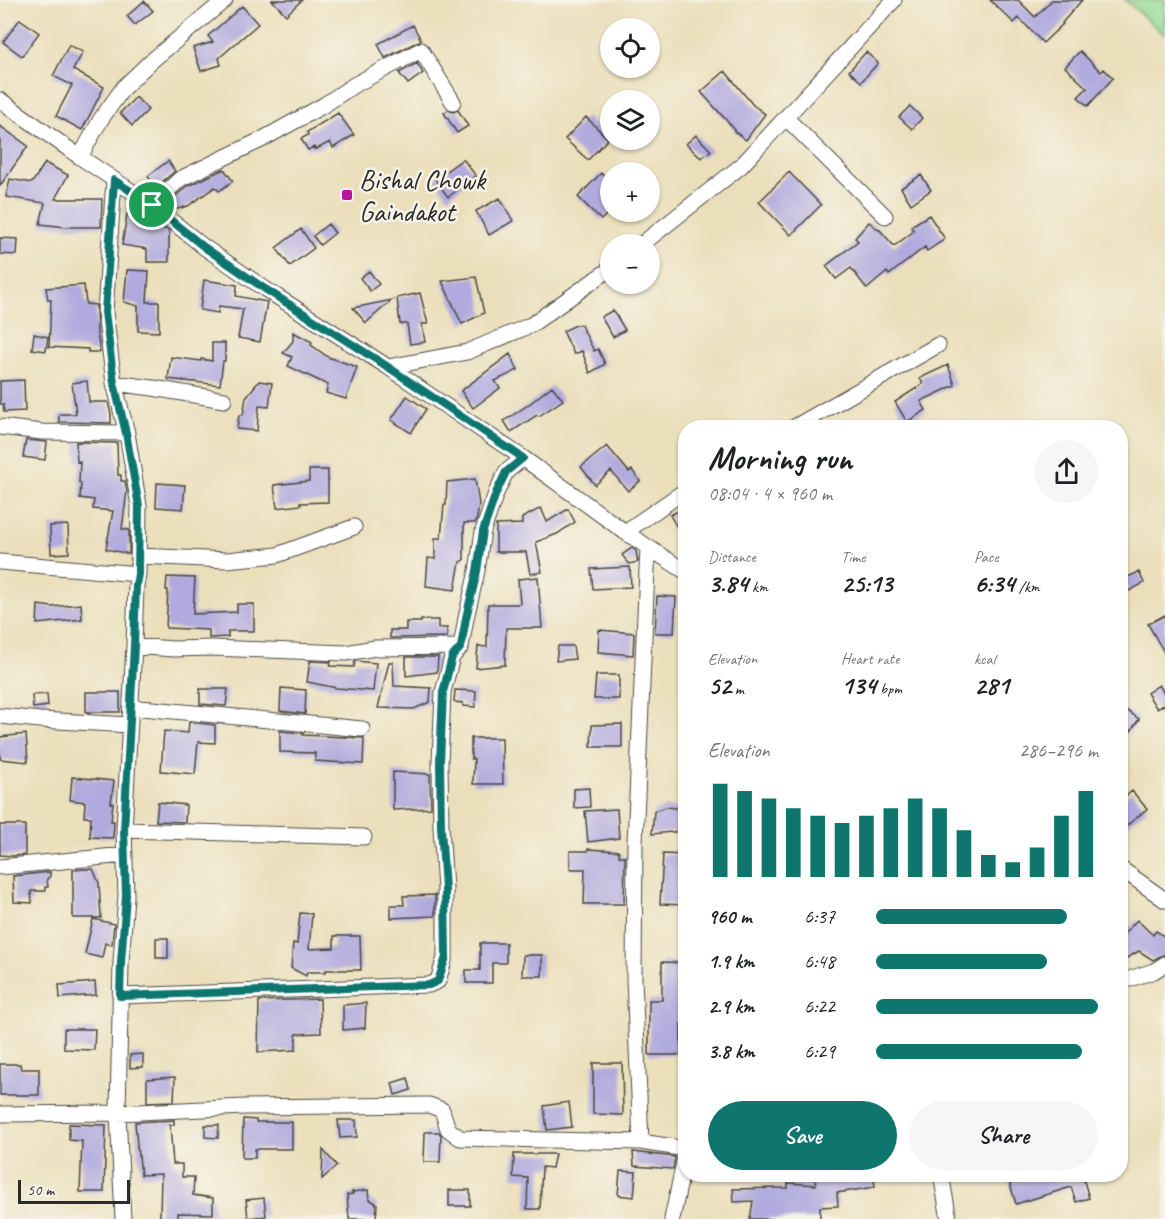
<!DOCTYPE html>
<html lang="en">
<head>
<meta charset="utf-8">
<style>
  :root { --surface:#fff; --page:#f6f6f6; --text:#202124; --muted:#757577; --accent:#0f766e }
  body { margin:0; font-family:Caveat,sans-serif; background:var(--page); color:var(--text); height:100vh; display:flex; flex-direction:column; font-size:22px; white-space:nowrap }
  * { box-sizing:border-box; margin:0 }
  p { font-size:20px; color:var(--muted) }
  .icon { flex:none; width:33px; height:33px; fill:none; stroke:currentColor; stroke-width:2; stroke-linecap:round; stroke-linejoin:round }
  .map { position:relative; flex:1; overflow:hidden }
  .sheet { position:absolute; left:678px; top:420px; width:450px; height:762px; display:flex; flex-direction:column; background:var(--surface); border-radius:24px; box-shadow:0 2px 4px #0004 }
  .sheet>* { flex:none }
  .buttons { position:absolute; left:600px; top:18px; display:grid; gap:12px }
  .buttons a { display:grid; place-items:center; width:60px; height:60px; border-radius:50%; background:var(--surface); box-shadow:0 2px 4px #0004; font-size:30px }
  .scale { position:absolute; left:18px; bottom:15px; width:112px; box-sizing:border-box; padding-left:6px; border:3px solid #2b2b2b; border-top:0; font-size:16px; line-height:21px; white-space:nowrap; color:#2b2b2b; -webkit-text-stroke:4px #f7f3e8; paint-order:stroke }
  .pin { position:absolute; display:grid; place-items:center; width:51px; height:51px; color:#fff; margin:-26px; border:3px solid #fff; border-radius:50%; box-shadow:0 2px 6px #0007 }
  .round { display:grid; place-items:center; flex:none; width:63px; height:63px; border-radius:32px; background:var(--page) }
  .head { display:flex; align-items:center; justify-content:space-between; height:102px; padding:0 30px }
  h1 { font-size:33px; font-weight:700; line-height:45px }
  .figures { display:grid; grid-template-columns:repeat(3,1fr); gap:9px; height:102px; padding:6px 30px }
  .figures div { display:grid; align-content:center }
  .figures b { font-size:26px; font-weight:700 }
  .figures small { font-size:16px; font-weight:400 }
  .figures p { font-size:16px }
  .chart { height:168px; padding:12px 30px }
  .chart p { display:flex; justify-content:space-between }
  .chart svg { width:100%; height:108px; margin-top:6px; stroke:var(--accent); stroke-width:6 }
  .action { display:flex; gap:12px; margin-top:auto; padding:12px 30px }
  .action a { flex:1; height:69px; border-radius:36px; background:var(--accent); color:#fff; font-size:24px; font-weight:700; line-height:69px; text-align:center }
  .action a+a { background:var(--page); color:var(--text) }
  ul { padding:0 30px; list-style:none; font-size:20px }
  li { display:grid; grid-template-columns:96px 72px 1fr; align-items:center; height:45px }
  li i { height:15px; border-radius:8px; background:var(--accent) }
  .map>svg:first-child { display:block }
</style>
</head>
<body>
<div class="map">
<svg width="1165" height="1219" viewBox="0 0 1165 1219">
  <rect width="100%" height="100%" fill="#f7f3e8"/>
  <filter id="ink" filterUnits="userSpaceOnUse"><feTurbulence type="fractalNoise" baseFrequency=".0167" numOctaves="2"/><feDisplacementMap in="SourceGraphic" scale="12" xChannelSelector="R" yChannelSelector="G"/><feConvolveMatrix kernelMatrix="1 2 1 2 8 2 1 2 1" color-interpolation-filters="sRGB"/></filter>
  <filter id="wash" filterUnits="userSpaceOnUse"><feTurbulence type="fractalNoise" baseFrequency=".008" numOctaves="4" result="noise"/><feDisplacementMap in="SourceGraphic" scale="24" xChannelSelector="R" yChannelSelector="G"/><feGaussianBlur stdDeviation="1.35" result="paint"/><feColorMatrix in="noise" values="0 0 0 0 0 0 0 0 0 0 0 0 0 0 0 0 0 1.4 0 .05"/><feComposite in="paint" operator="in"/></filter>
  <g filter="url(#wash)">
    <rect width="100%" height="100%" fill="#ebdfbb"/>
    <!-- green -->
    <path fill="#94dc96" stroke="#608460" stroke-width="1.5" d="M1125,0H1165V35Z"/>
    <g id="blocks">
      <!-- building -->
      <path fill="#b1aade" d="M272,0H302L286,15Z
        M990,0H1018L1035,17L1052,0H1082L1062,23L1063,24L1043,43L1019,18L1014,23Z
        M144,1L153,11L135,25L127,16Z
        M242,6L258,24L219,58L221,65L201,71L193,48L213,42L208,36Z
        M20,19L39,33L22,56L3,42Z
        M413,25L421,40L385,58L378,44Z
        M69,45L83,52L73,70L104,87L82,130L56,116L72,85L53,76Z
        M1080,51L1101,72L1104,69L1113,78L1088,106L1078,97L1087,88L1065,67Z
        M866,52L878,63L861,82L849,71Z
        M417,63L423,73L408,84L399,73Z
        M725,71L753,105L765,114L746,140L734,131L735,130L701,92Z
        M136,97L148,110L132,126L120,113Z
        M910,106L922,118L912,129L899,117Z
        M448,110L453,112L458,110L468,126L457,133L444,113Z
        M338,113L354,135L333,148L330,142L315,150L314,147L308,150L301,139L308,135L307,132Z
        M586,117L608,139L588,160L565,139Z
        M0,126L28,146L0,186Z
        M696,135L711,151L701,158L686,144Z
        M463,159L476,176L448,197L435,179Z
        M168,161L175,171L155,188L148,176Z
        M45,163L68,175L55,199H102L101,227H67L40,224L45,203L6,197L10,179L32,183Z
        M224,169L233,181L219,191L215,187L188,206L174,210L167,204L186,187Z
        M789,172L821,205L791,235L759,202Z
        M601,173L610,183V211L601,220L578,197Z
        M921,175L931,190L911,204L901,188Z
        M500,198L513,221L489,235L476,211Z
        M127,214L144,217L142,229H166L169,231V262H147V249L122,245Z
        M929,215L945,239L927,251L925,247L889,275L887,272L867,289L851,268L836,279L826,266L858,241L855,238L869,222L879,230V229L894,246L914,231L911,226Z
        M328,224L335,233L320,245L313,236Z
        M301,229L314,248L290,266L276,248Z
        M0,238L18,239L17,255L0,254Z
        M127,270L149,271L147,302H159V332L138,331V306L124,302Z
        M369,271L379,284L370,291L360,278Z
        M476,277L484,313L462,324L442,281Z
        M204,280L237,285L236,296L267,302L260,342L238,338L243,309L219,306L218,313L200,310Z
        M84,285L86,304L96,305L97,333L100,352H88V349L49,347L51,300H48L46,288Z
        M420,293L428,324H422L425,342L410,344L407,324H400L397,298Z
        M392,300L366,323L353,308Z
        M613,310L625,330L613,337L601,317Z
        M576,325H581L594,351L598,349L605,364L590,373L582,351L574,354L563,331Z
        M293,332L312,342L311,345L328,357L357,367L346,399L326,393L328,385L288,366L292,357L283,353L293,341Z
        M34,334L48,337L46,351L32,349Z
        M212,343H225V361H223L220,385L168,379L171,357L201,361V359L212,361Z
        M510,354L518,370L495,381L500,388L473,408L461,391Z
        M948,365L955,385L921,401L926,410L907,422L895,402L923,384L920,378Z
        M24,380L25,411L4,412L3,404H0V381Z
        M87,381L89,402H108L111,414V423L59,422V414H76L72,383Z
        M259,381L272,383L269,407L259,406L257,431L237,429L239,415H243L246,397Z
        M552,386L563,400L539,416L537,415L511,432L504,421L528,405Z
        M407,396L426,409L411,433L391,420Z
        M26,440L47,442L45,460L23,457Z
        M76,442L117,443L118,475H121V481H125L127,491L122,529L129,530V554L106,549L113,511L93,509L94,500L80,498L81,483H79L80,461L77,462Z
        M607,446L629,472L632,470L640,481L628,491L611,471L595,485L581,467Z
        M309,470H328V502L300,503L301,505L277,508L274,485L309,481Z
        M475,479L479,504L477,518L475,523H464V560L460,562L455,590L426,586L428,558L435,559V538H441L444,505H446L447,482Z
        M157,483L185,485L183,509L156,507Z
        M686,507V543L670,515Z
        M541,508L547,522L568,509L575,522L557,534L536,542L542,572L530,574L526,552H496V525L522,524V518Z
        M68,525L69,553L51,554L50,526Z
        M632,548L636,551L638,562L629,564L622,555Z
        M630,567L631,587L593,589L591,569Z
        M1139,572L1144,583L1129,591L1123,579Z
        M167,577L195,578L193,614L237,612V604H254V631H228V637L209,638V630L166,628L168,590H166Z
        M538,577L542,628H506L505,665L476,668L478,646L487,647L488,604H520L518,579Z
        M657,596L676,597L674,633H655Z
        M81,604L82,619L37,624L38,605L52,607Z
        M1165,615V654L1148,624Z
        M421,620H438V628H447V637L390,638V630H406V622H421Z
        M599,630L634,633L633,655L598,652Z
        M558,646H573L575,659L556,661Z
        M406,657H438L437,672L406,676Z
        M310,661L331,662L330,666L354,667L355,661L376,663L373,691L337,688L307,682Z
        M389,662H393L394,686L431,688L430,702L414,709L378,708Z
        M596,675H619V699H594Z
        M1159,685L1165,695V704L1157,709L1147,693Z
        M281,688L306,690L305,714L280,711Z
        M200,689H228L226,706L200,704Z
        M455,690L476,691L475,707L463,706V703L454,702Z
        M86,692H120V712H86Z
        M47,694L48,706L33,708L32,695Z
        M1120,706L1139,719L1129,734L1120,728Z
        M189,722L215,725V743L198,742L195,774L161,771L164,731L188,733Z
        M622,724V747H591L592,725Z
        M280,731L303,733V735L364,738L363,764L315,761V753L280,752Z
        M26,734L28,762L0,759V737Z
        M471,738H502L503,784H473L474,759H471Z
        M393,772L430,774L431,808L393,810Z
        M72,777L114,781L111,803H113L111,821H114L113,838L90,837L91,817H84L85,802L70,800Z
        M589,788L590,807L574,808V789Z
        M1132,791L1147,809L1120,831V801Z
        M158,802L186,805L185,822L156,821Z
        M666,807L686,809V832H672L652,834L654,811Z
        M617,809L619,838L588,842L585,811Z
        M0,825H25V855L12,856L0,855Z
        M588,849L619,851V856H625L624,904H584L585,869H570V851H588Z
        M663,854L686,855V905L660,904Z
        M85,869H93L99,883L101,918H73V870Z
        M50,872V876L47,879L48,887H45V891H31L32,903L14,902L13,876Z
        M435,895V916L391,918V905H404L403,896Z
        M300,913L312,914L309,949L334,948V936H360L361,970H326V972H307L306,976L291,968L293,943L297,944Z
        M93,919L114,924L112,945L105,943L102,958L85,954Z
        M1137,920L1153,935L1156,931L1165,937V954L1153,960L1139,951L1120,962V938Z
        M156,938H168V958H156Z
        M480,943H506V963H492V983H466V970H480Z
        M523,955H542V976H522Z
        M662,962L686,963V1024H681V1055H649V1000H662Z
        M95,982L96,995L60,998L59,985Z
        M320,999L321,1033L296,1034V1050L258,1052L259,1001Z
        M366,1003L365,1028L343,1030V1005Z
        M64,1029H95L94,1050L64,1049Z
        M143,1054V1067L130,1068V1055Z
        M593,1063H622L623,1115L593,1114Z
        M0,1064H20L21,1069H39V1095H0Z
        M175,1077L174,1101L147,1102V1079Z
        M408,1078L411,1090L395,1095L392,1083Z
        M569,1102L572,1127L547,1130L544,1106Z
        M243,1119L256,1120V1122H292V1149H255V1158H242Z
        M174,1120V1125H170L173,1164H182V1177H194L193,1195L213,1198V1214L178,1213V1219H160L161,1174L141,1175L139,1156H138L135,1122Z
        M338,1120H356L357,1137L340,1138Z
        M69,1124L106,1125L104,1192H80L82,1141L69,1140Z
        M205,1125H219L218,1138L205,1137Z
        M425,1132H439L441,1135L440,1162H424Z
        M323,1150L337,1166L322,1179Z
        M633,1152L675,1157L673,1169L634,1166Z
        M514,1154H555L552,1168L542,1167L540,1209H527L528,1178L513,1177Z
        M620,1171L636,1172L634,1197L618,1195Z
        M862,1174H873L875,1187L837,1193L838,1206L820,1207V1219H750L753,1201L734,1202L733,1189L788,1188V1183L816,1185L815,1177L836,1176V1179Z
        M1007,1174H1082L1089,1198L1076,1202L1071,1187L1016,1204Z
        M368,1190L369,1199L377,1204L376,1219H349L347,1195L353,1194L352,1192Z
        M449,1190H470V1206H449Z
        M264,1198L266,1216L248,1218L246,1200Z"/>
    </g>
  </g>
  <g filter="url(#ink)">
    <use href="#blocks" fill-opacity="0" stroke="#484641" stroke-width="1.5"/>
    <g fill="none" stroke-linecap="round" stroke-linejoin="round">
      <defs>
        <path id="street" d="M0,100L80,157L152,205L204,247L265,289L388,367L523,458L625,532L686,572
          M786,118L885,216
          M80,157L101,119L124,87L149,63L225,0
          M114,180L105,312L114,383L127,433L139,506L138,574L136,586L134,646L124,830L126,896L121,962L118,1113L123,1219
          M152,205L180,179L261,140L324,105L354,85L421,50L453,102
          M642,244L741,166L894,0
          M388,367L467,352L531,325L610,269
          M114,383L153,388L224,400
          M0,427L42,432L127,433
          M793,428L938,345
          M625,532L686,490
          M648,547L635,842L634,979L641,1142L686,1149
          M139,556L227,560L277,555L354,527
          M0,562L138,574
          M134,646L173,649L212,648L346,653L375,648L461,647
          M131,707L362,729
          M0,716L40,720L130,725
          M124,830L364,837
          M0,867L125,855
          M1120,868L1165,900
          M1120,982L1154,971L1165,964
          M120,996L429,985L438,981L445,957V889L441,827L440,762L443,692L452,657L461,647L466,618L477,571L483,531L496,493L506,472L523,458
          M0,1114L118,1113L245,1107L429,1105L442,1110L448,1129L460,1138L641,1142
          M940,1174L942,1180L949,1219
          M672,1219L686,1153"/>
      </defs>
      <!-- street casing -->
      <use href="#street" stroke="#484641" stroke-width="17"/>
      <!-- street -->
      <use href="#street" stroke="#fff" stroke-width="15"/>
    </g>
  </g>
  <g fill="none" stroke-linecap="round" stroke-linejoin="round" filter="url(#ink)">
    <defs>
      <path id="route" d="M114,180L152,205L204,247L265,289L388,367L523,458L506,472L496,493L483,531L477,571L466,618L461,647L452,657L443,692L440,762L441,827L445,889L446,957L438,981L429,985L120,996L121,962L126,896L124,830L134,646L136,586L138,574L139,506L126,433L114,383L105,312Z"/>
    </defs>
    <!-- route casing -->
    <use href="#route" stroke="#fff" stroke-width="12"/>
    <!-- route -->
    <use href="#route" stroke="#0f766e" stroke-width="8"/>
  </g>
  <!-- markers -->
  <rect fill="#b5179e" stroke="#f7f3e8" stroke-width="2" x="341" y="189" width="12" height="12" rx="3"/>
  <g text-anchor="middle" stroke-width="5" stroke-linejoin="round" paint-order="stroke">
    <!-- poi labels -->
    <g font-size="28" fill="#2b2b2b" stroke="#f7f3e8" text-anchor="start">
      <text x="359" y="189">Bishal Chowk<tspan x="359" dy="32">Gaindakot</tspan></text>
    </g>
  </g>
</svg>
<div class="buttons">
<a><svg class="icon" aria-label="locate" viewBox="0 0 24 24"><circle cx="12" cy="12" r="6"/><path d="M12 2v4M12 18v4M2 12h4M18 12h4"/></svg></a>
<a><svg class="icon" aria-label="layers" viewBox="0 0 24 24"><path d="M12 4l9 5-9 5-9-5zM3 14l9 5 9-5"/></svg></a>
<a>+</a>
<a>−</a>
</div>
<div class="scale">50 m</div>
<div class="pin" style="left:152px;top:205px;background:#1e9e55"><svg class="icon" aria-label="arrive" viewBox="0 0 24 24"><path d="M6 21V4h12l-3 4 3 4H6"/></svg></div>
<section class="sheet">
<div class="head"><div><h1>Morning run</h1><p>08:04 · 4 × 960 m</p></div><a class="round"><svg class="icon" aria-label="share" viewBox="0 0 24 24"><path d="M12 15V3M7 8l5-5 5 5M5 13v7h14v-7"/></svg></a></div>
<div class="figures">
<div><p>Distance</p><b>3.84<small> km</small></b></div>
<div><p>Time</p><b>25:13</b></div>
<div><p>Pace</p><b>6:34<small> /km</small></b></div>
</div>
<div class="figures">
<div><p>Elevation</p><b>52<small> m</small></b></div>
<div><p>Heart rate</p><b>134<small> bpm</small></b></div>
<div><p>kcal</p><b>281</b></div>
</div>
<div class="chart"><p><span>Elevation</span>286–296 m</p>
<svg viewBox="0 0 160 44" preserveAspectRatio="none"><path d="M5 44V6M15 44V9M25 44V12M35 44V16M45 44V19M55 44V22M65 44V19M75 44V16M85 44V12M95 44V16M105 44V25M115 44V35M125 44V38M135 44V32M145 44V19M155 44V9"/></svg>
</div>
<ul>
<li><b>960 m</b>6:37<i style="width:86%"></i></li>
<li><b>1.9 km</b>6:48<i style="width:77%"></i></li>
<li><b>2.9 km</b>6:22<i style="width:100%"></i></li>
<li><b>3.8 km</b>6:29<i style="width:93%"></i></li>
</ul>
<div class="action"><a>Save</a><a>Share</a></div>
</section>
</div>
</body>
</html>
